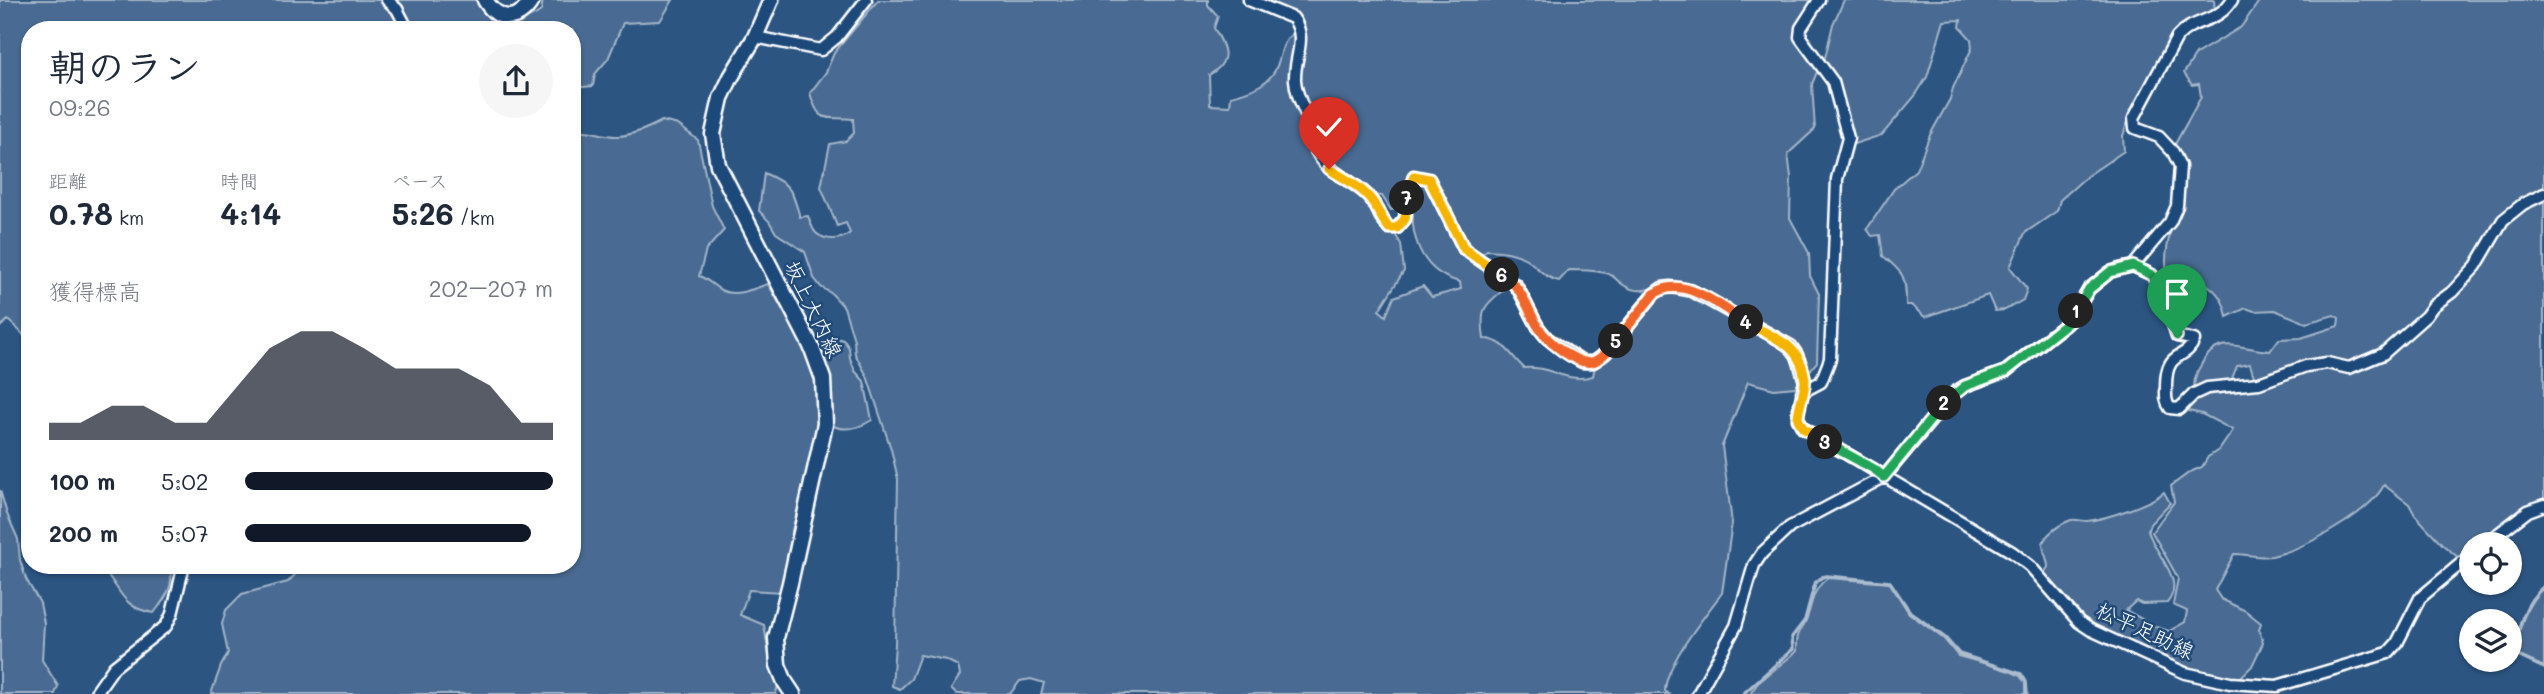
<!DOCTYPE html>
<html lang="ja">
<head>
<meta charset="utf-8">
<style>
  :root { --surface:#fff; --page:#f6f6f7; --text:#1f2937; --muted:#747a83; --accent:#111827 }
  body { margin:0; font-family:Mali,"Klee One",sans-serif; background:var(--page); color:var(--text); height:100vh; display:flex; flex-direction:column; font-size:26px; white-space:nowrap }
  * { box-sizing:border-box; margin:0 }
  p { font-size:23px; color:var(--muted) }
  .icon { flex:none; width:38px; height:38px; fill:none; stroke:currentColor; stroke-width:2; stroke-linecap:round; stroke-linejoin:round }
  .map { position:relative; flex:1; overflow:hidden }
  .details { position:absolute; left:21px; top:21px; width:560px; height:553px; display:flex; flex-direction:column; background:var(--surface); border-radius:28px; box-shadow:0 2px 5px #0004 }
  .details>* { flex:none }
  .fabs { position:absolute; left:2459px; top:532px; display:grid; gap:14px }
  .fabs a { display:grid; place-items:center; width:63px; height:63px; border-radius:50%; background:var(--surface); box-shadow:0 2px 5px #0004; font-size:35px }
  .pin { position:absolute; display:grid; place-items:center; width:60px; height:60px; color:#fff; margin:-72px -30px; border-radius:50% 50% 50% 0; rotate:-45deg; box-shadow:0 0 7px #0007 }
  .pin .icon { rotate:45deg }
  .km { position:absolute; width:35px; height:35px; margin:-18px; border-radius:50%; background:#222; color:#fff; font-size:19px; line-height:35px; text-align:center }
  .round { display:grid; place-items:center; flex:none; width:74px; height:74px; border-radius:37px; background:var(--page) }
  .head { display:flex; align-items:center; justify-content:space-between; height:119px; padding:0 28px }
  h1 { font-size:38px; font-weight:700; line-height:52px }
  .stats { display:grid; grid-template-columns:repeat(3,1fr); gap:10px; height:119px; padding:7px 28px }
  .stats div { display:grid; align-content:center }
  .stats b { font-size:30px; font-weight:700 }
  .stats small { font-size:19px; font-weight:400 }
  .stats p { font-size:19px }
  .chart { height:196px; padding:14px 28px }
  .chart p { display:flex; justify-content:space-between }
  .chart svg { width:100%; height:126px; margin-top:7px; fill:var(--accent); opacity:.7 }
  ul { padding:0 28px; list-style:none; font-size:23px }
  li { display:grid; grid-template-columns:112px 84px 1fr; align-items:center; height:52px }
  li i { height:18px; border-radius:9px; background:var(--accent) }
  .map>svg:first-child { display:block }
</style>
</head>
<body>
<div class="map">
<svg width="2544" height="694" viewBox="0 0 2544 694">
  <rect width="100%" height="100%" fill="#2c5582"/>
  <filter id="ink" filterUnits="userSpaceOnUse"><feTurbulence type="fractalNoise" baseFrequency=".0143" numOctaves="2"/><feDisplacementMap in="SourceGraphic" scale="14" xChannelSelector="R" yChannelSelector="G"/><feConvolveMatrix kernelMatrix="1 2 1 2 8 2 1 2 1" color-interpolation-filters="sRGB"/></filter>
  <g filter="url(#ink)">
    <!-- green -->
    <path fill="#486b92" stroke="#a4b5c8" stroke-width="2" d="M0,0H383L395,12L401,30H30V353L23,334L8,320L0,327Z
      M394,0H476C481,5 487,12 493,16C508,24 528,21 541,11L543,0H673L660,21L623,23L608,59L595,74L593,86L572,88V30H415L405,20Z
      M878,0H1208V5L1218,16L1214,28C1225,47 1233,61 1209,75L1210,105L1230,106L1231,96C1246,92 1265,87 1274,72C1282,59 1279,44 1293,33L1297,40L1293,58L1311,137L1308,143L1313,154L1368,203L1375,221L1385,231L1395,234L1401,244L1404,271L1379,310L1386,316L1394,297L1423,286L1432,297L1461,289L1460,282C1417,272 1404,224 1418,186L1425,182L1462,252L1476,264L1506,281L1507,286L1505,289C1482,306 1480,311 1484,339C1504,339 1510,355 1524,368C1551,365 1565,384 1593,376L1595,366L1606,361L1614,352L1615,346C1626,333 1651,296 1666,292C1673,289 1682,292 1689,294L1789,350L1800,371L1799,382L1795,387L1774,389L1748,382L1722,446L1732,523L1722,593C1705,616 1666,663 1665,691L1669,694H1041L1044,683L1031,679L1020,681L1010,694H956L951,689L960,675L958,666L946,660L920,655L911,679L900,689L892,686L895,644L898,479L891,449L867,376L855,354L854,340L844,307L832,294L821,287L814,278L805,252L776,233L769,221L759,211L764,173C793,186 791,189 800,217L808,216C810,221 812,229 816,233C825,241 841,241 850,233L846,223L837,226L821,187L830,144L846,141L854,133L853,119C826,116 819,125 810,93L826,72L834,53Z
      M1259,0H1815L1797,33L1819,67L1812,84L1815,129L1788,154L1791,177L1790,218L1809,253L1810,276L1819,294L1817,362L1807,374L1802,358L1704,293L1660,284C1648,291 1634,293 1622,284C1617,281 1614,276 1609,274C1596,270 1582,270 1569,270L1559,281C1544,278 1537,266 1526,259C1513,251 1501,251 1487,250L1477,257C1450,235 1451,191 1422,172C1405,173 1404,195 1397,209L1391,210L1382,196L1373,195L1333,169L1320,151L1298,78L1304,26L1298,18Z
      M1844,0H2214L2215,13L2165,50L2127,123L2123,136L2124,151L2087,176L2060,200L2057,211L2025,233L2010,267L2027,289L2023,300L2005,310L1995,311L1988,295L1925,317L1911,305H1906C1906,277 1905,274 1883,256L1880,235L1872,236L1867,229L1894,189L1916,170L1930,135L1950,99L1953,88L1972,48L1971,39L1960,27L1961,20L1944,21L1927,77L1915,96L1882,135L1854,144L1833,75L1824,62L1833,24Z
      M2260,0H2544V191L2527,198L2473,264L2389,348L2355,364L2341,363L2260,379L2254,377L2250,364L2237,366L2231,381L2194,392C2194,381 2195,374 2201,365C2218,332 2241,350 2270,351L2279,339L2301,338L2338,326L2339,318L2334,315L2306,323L2275,310L2254,311L2246,308L2227,317C2222,286 2198,276 2167,273C2159,235 2199,177 2174,146L2201,97L2199,84L2192,85L2184,73L2196,54L2241,27Z
      M662,121L678,125L698,140L712,206L724,230L706,250L699,276C708,279 714,287 723,291C737,297 755,288 768,284L806,350L818,388L817,423L811,468L793,526L781,592L749,590L740,615L764,625L771,668L778,684L776,694H211L221,666L228,653L222,624L226,610L242,594L288,582L304,565H572V131C588,128 603,137 618,136C634,135 649,128 662,121Z
      M2544,196V502L2525,509L2478,544H2471V550L2459,558L2443,545L2415,515L2409,504L2384,485C2369,514 2304,549 2272,556C2260,558 2246,554 2234,554L2215,590L2221,599L2246,611L2261,623L2259,630L2263,643L2252,666L2238,680L2183,669L2090,625L2083,621L2043,575L2048,567C2048,560 2043,551 2043,545C2043,535 2062,523 2071,520C2076,519 2082,521 2087,521C2105,519 2151,504 2164,492L2170,503L2150,524L2148,530C2154,555 2187,579 2167,603L2142,604L2136,601L2126,610L2156,627L2169,631L2185,622L2187,611L2173,605L2178,578L2152,532L2174,502L2171,486L2190,472L2202,467L2208,457L2220,449L2233,430L2202,414L2188,411L2189,405L2207,392L2316,366L2355,370L2453,294L2505,224Z
      M832,337L844,340L849,348L850,358L855,371L864,381L872,420C859,428 845,432 831,425L832,392L824,361V343Z
      M0,490L7,514L18,539L20,560L26,579L40,603L44,623L42,660L58,686L55,694H0Z
      M99,565L160,566L170,569C175,586 164,600 154,613C119,608 121,586 99,565Z
      M1828,578L1890,583L1909,613L1944,639L1958,656L2009,670L2020,676L2025,682V694H1750L1758,683L1797,651C1796,630 1801,634 1807,618C1813,602 1812,589 1828,578Z
      M2544,588V667L2519,656C2514,634 2527,601 2544,588Z"/>
    <g fill="none" stroke-linecap="round" stroke-linejoin="round">
      <!-- stream -->
      <path stroke="#acbcce" stroke-width="3.5" d="M2544,586C2526,601 2513,633 2518,656L2544,668
        M1743,694L1793,649L1792,637L1805,620L1815,583L1822,577L1827,576L1890,582L1910,612L1945,638L1959,654L2021,674L2026,682L2027,694"/>
      <defs>
        <path id="minor" d="M387,0L397,9L408,30
          M1249,0L1293,18C1308,38 1294,57 1295,80C1296,98 1307,113 1312,130C1313,135 1312,142 1314,146C1324,174 1355,179 1372,200C1379,209 1380,218 1389,228H1397L1405,219L1407,200L1414,176L1429,179L1464,249L1516,285L1538,327L1547,338L1582,362H1593L1606,353L1654,294L1662,288L1671,287L1692,291L1791,346L1797,355L1805,382L1798,413V419L1803,428L2012,552L2030,566L2079,622L2091,630L2185,673L2230,683L2277,686L2388,653L2397,643L2420,598L2471,555
          M755,37L821,50L837,37L866,0
          M2133,266L2170,222L2177,206L2180,166L2173,152L2159,137L2135,128L2134,118L2177,37C2195,17 2217,24 2232,0
          M1802,392L1821,382L1830,359L1837,179L1848,138L1833,82L1800,37L1801,28L1819,0
          M2485,544L2528,511L2544,505
          M95,694L114,667L166,626L172,614L184,565
          M1698,694L1736,626L1754,565L1762,553L1790,527L1884,477L1955,392L1965,386L2006,371L2071,320L2089,289L2110,272L2119,269L2133,266L2152,275L2162,289L2177,336L2194,340C2186,362 2166,348 2166,386C2166,395 2165,401 2170,408L2179,409L2194,394L2207,388L2259,383L2306,366L2327,363L2349,368L2383,354L2426,316L2433,306L2452,292L2476,266L2503,220L2523,204L2544,194"/>
        <path id="secondary" d="M485,0C499,23 519,22 532,0
          M771,0L755,37L731,77L721,98L713,134L718,165L811,346L823,379L825,424L790,583L776,638L778,665L785,682L793,694"/>
      </defs>
      <!-- minor casing -->
      <use href="#minor" stroke="#fff" stroke-width="15"/>
      <!-- secondary casing -->
      <use href="#secondary" stroke="#fff" stroke-width="19"/>
      <!-- minor -->
      <use href="#minor" stroke="#1f4a7a" stroke-width="10"/>
      <!-- secondary -->
      <use href="#secondary" stroke="#1f4a7a" stroke-width="14"/>
    </g>
  </g>
  <g fill="none" stroke-linecap="round" stroke-linejoin="round" filter="url(#ink)">
    <defs>
      <path id="split-1" d="M2076,311L2089,289L2110,272L2133,266L2152,275L2162,289L2168,312L2177,336"/>
      <path id="split-2" d="M1944,403L1965,386L2006,371L2071,320L2076,311"/>
      <path id="split-3" d="M1825,442L1874,469L1884,477L1944,403"/>
      <path id="split-4" d="M1746,322C1773,338 1802,343 1805,381C1805,393 1798,407 1798,419L1803,428L1825,442"/>
      <path id="split-5" d="M1616,341L1654,294C1682,273 1721,307 1746,322"/>
      <path id="split-6" d="M1502,275C1524,288 1526,308 1539,328C1546,340 1577,366 1592,362C1601,360 1610,348 1616,341"/>
      <path id="split-7" d="M1407,198L1414,176L1429,179L1464,249L1502,275"/>
      <path id="split-8" d="M1329,169C1344,178 1365,189 1374,204C1379,213 1382,220 1389,228H1397L1405,219L1407,198"/>
    </defs>
    <!-- split-1 casing -->
    <use href="#split-1" stroke="#fff" stroke-width="14"/>
    <!-- split-2 casing -->
    <use href="#split-2" stroke="#fff" stroke-width="14"/>
    <!-- split-3 casing -->
    <use href="#split-3" stroke="#fff" stroke-width="14"/>
    <!-- split-4 casing -->
    <use href="#split-4" stroke="#fff" stroke-width="14"/>
    <!-- split-5 casing -->
    <use href="#split-5" stroke="#fff" stroke-width="14"/>
    <!-- split-6 casing -->
    <use href="#split-6" stroke="#fff" stroke-width="14"/>
    <!-- split-7 casing -->
    <use href="#split-7" stroke="#fff" stroke-width="14"/>
    <!-- split-8 casing -->
    <use href="#split-8" stroke="#fff" stroke-width="14"/>
    <!-- split-1 -->
    <use href="#split-1" stroke="#22a559" stroke-width="9"/>
    <!-- split-2 -->
    <use href="#split-2" stroke="#22a559" stroke-width="9"/>
    <!-- split-3 -->
    <use href="#split-3" stroke="#22a559" stroke-width="9"/>
    <!-- split-4 -->
    <use href="#split-4" stroke="#f5b400" stroke-width="9"/>
    <!-- split-5 -->
    <use href="#split-5" stroke="#f0652b" stroke-width="9"/>
    <!-- split-6 -->
    <use href="#split-6" stroke="#f0652b" stroke-width="9"/>
    <!-- split-7 -->
    <use href="#split-7" stroke="#f5b400" stroke-width="9"/>
    <!-- split-8 -->
    <use href="#split-8" stroke="#f5b400" stroke-width="9"/>
  </g>
  <g text-anchor="middle" stroke-width="5" stroke-linejoin="round" paint-order="stroke">
    <!-- street labels -->
    <g font-size="21" fill="#fff" stroke="#1f4a7a">
      <text transform="translate(813 309) rotate(64)" y="7">坂上大内線</text>
      <text transform="translate(2145 631) rotate(25)" y="7">松平足助線</text>
    </g>
  </g>
</svg>
<div class="fabs">
<a><svg class="icon" aria-label="locate" viewBox="0 0 24 24"><circle cx="12" cy="12" r="6"/><path d="M12 2v4M12 18v4M2 12h4M18 12h4"/></svg></a>
<a><svg class="icon" aria-label="layers" viewBox="0 0 24 24"><path d="M12 4l9 5-9 5-9-5zM3 14l9 5 9-5"/></svg></a>
</div>
<div class="pin" style="left:2177px;top:336px;background:#1e9e55"><svg class="icon" aria-label="arrive" viewBox="0 0 24 24"><path d="M6 21V4h12l-3 4 3 4H6"/></svg></div>
<div class="pin" style="left:1329px;top:169px;background:#d93025"><svg class="icon" aria-label="check" viewBox="0 0 24 24"><path d="M5 12l5 5 9-10"/></svg></div>
<b class="km" style="left:2076px;top:311px">1</b>
<b class="km" style="left:1944px;top:403px">2</b>
<b class="km" style="left:1825px;top:442px">3</b>
<b class="km" style="left:1746px;top:322px">4</b>
<b class="km" style="left:1616px;top:341px">5</b>
<b class="km" style="left:1502px;top:275px">6</b>
<b class="km" style="left:1407px;top:198px">7</b>
<section class="details">
<div class="head"><div><h1>朝のラン</h1><p>09:26</p></div><a class="round"><svg class="icon" aria-label="share" viewBox="0 0 24 24"><path d="M12 15V3M7 8l5-5 5 5M5 13v7h14v-7"/></svg></a></div>
<div class="stats">
<div><p>距離</p><b>0.78<small> km</small></b></div>
<div><p>時間</p><b>4:14</b></div>
<div><p>ペース</p><b>5:26<small> /km</small></b></div>
</div>
<div class="chart"><p><span>獲得標高</span>202–207 m</p>
<svg viewBox="0 0 160 44" preserveAspectRatio="none"><path d="M0 44V38L10 38L20 32L30 32L40 38L50 38L60 25L70 12L80 6L90 6L100 12L110 19L120 19L130 19L140 25L150 38L160 38V44z"/></svg>
</div>
<ul>
<li><b>100 m</b>5:02<i style="width:100%"></i></li>
<li><b>200 m</b>5:07<i style="width:93%"></i></li>
</ul>
</section>
</div>
</body>
</html>
